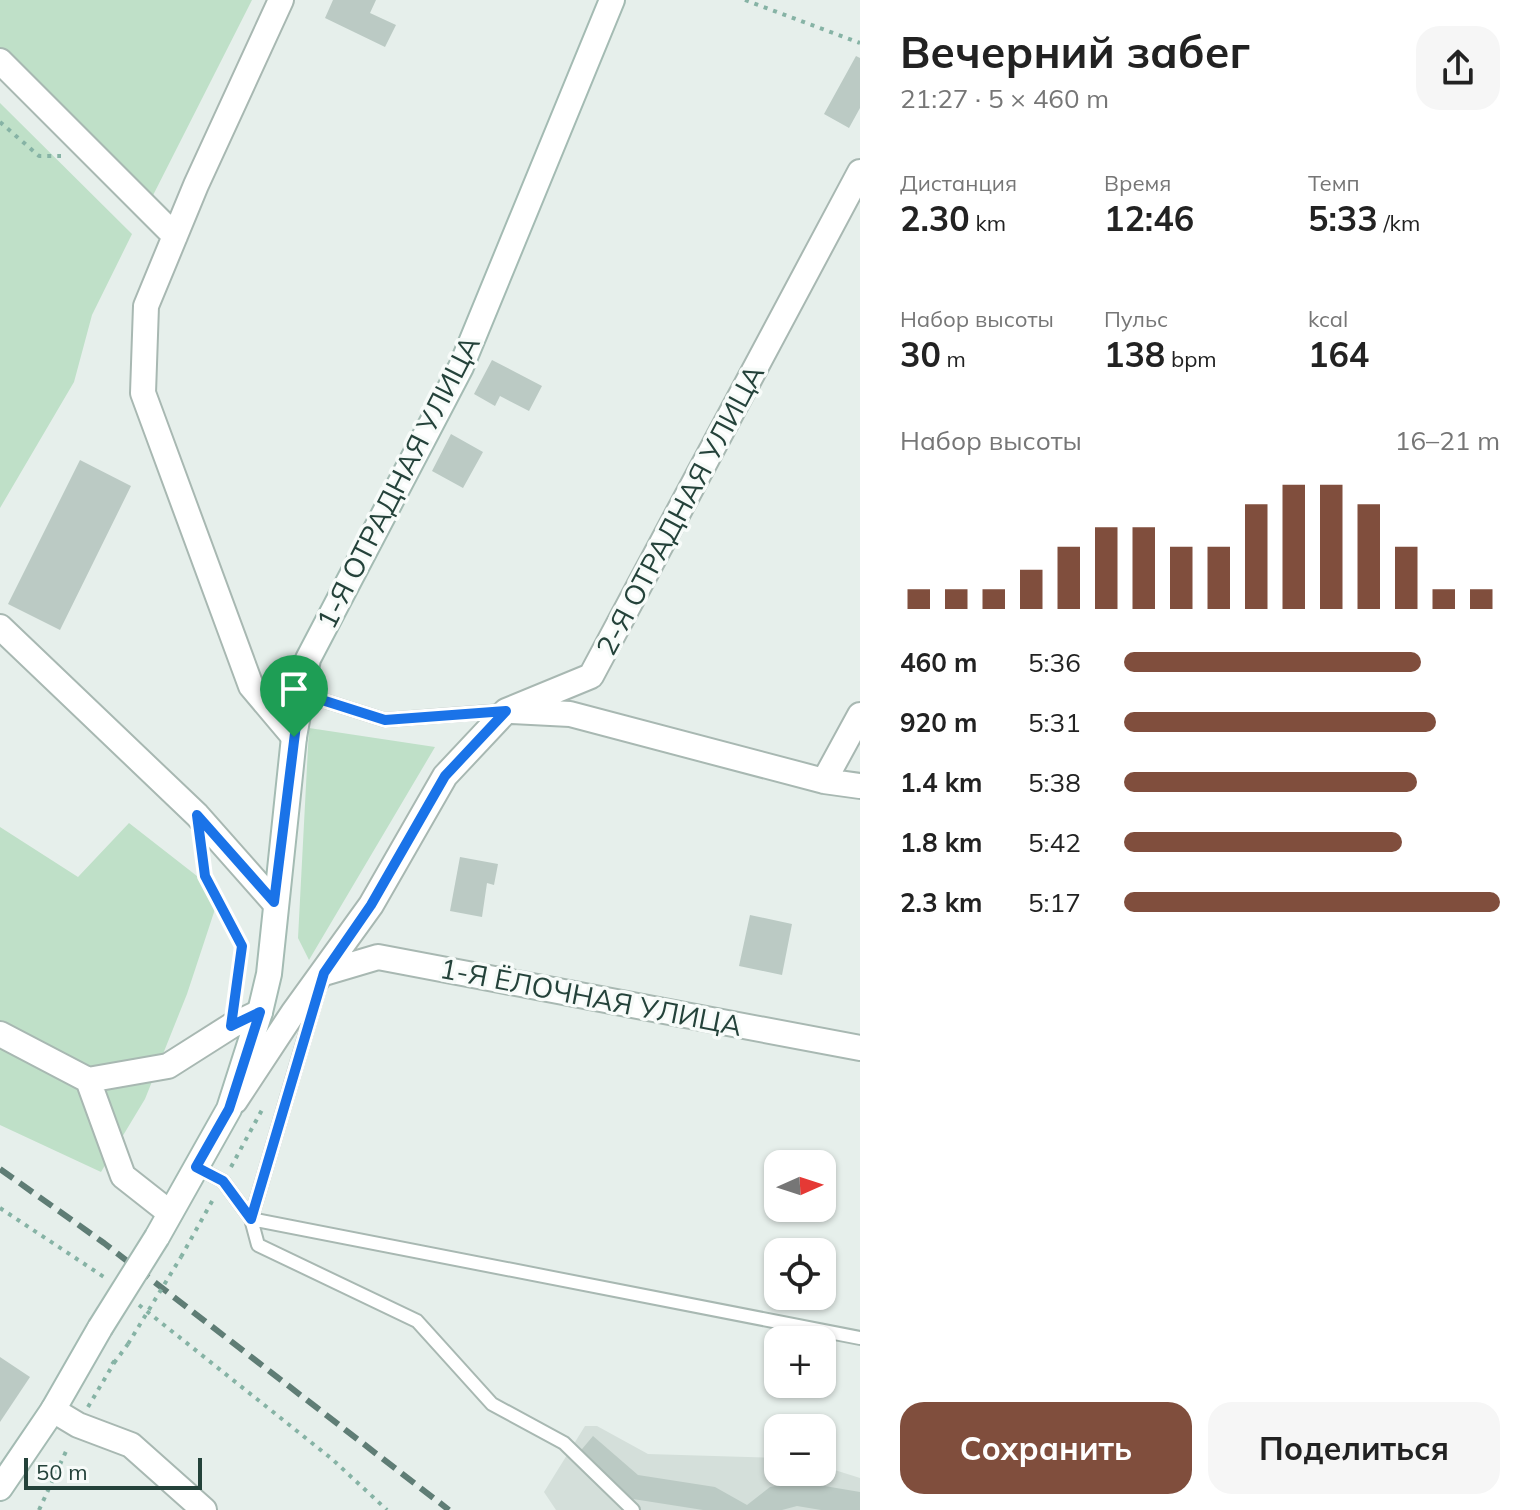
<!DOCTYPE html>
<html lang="ru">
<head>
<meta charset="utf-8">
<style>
  :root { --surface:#fff; --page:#f6f6f6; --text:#222; --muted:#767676; --accent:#804e3d }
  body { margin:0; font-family:Mulish,sans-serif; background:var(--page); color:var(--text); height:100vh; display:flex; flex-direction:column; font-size:30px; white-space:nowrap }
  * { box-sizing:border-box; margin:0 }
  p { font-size:26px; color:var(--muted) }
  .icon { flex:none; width:44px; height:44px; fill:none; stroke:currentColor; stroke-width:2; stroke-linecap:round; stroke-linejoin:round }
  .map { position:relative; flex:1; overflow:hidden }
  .panel { display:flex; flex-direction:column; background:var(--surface); width:680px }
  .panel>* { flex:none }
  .needle { width:52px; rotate:87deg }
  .tools { position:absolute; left:764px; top:1150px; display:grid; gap:16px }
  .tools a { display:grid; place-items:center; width:72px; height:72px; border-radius:16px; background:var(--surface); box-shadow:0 2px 6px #0004; font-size:40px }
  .scale { position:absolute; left:24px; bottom:20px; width:178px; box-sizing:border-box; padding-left:8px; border:4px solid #24423a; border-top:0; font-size:22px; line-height:28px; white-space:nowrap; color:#24423a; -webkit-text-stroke:6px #f7fbf9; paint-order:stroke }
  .pin { position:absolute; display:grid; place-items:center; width:68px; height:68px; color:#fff; margin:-82px -34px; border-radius:50% 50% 50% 0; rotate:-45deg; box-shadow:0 0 8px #0007 }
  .pin .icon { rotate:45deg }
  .round { display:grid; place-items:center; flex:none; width:84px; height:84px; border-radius:24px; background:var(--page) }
  .headline { display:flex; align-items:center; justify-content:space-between; height:136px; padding:0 40px }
  h1 { font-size:44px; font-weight:700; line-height:60px }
  .stats { display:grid; grid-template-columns:repeat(3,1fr); gap:12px; height:136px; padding:8px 40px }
  .stats div { display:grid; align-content:center }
  .stats b { font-size:34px; font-weight:700 }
  .stats small { font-size:22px; font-weight:400 }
  .stats p { font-size:22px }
  .chart { height:224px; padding:16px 40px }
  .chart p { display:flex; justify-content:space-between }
  .chart svg { width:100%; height:144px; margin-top:8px; stroke:var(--accent); stroke-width:6 }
  .cta { display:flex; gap:16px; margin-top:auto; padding:16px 40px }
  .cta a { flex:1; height:92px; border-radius:24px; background:var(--accent); color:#fff; font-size:32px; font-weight:700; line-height:92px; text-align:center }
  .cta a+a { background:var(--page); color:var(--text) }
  ul { padding:0 40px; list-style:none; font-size:26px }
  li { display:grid; grid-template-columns:128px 96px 1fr; align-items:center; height:60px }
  li i { height:20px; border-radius:10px; background:var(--accent) }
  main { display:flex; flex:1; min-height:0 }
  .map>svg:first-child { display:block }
</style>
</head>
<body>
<main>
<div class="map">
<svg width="860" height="1510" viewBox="0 0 860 1510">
  <rect width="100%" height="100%" fill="#e6efeb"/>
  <!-- built -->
  <path fill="#d4dfda" d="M585,1426H597L648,1454L778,1458V1472H822V1466L860,1478V1510H556L544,1492Z"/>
  <!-- green -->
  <path fill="#bfe0c8" d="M0,0H252L143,215L0,71Z
    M0,103L132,234L92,315L74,382L0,508Z
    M309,728L435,747L309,960L298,938Z
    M129,823L220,894L187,994L145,1099L101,1172L0,1125V827L78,877Z"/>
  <!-- building -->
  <path fill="#bbcac4" d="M333,0H376L370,13L396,25L385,47L325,18Z
    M856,56L860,58V108L849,128L824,114Z
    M492,360L542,386L529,411L500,396L495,406L474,394Z
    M451,434L483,452L463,488L432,471Z
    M80,460L131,486L60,630L8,604Z
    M460,857L498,864L494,885L487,883L482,917L450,911Z
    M750,915L792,924L782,975L739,966Z
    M0,1357L30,1377L0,1422Z
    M593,1436L638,1475L715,1487L747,1505L770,1487L801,1482L860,1492V1510H821L797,1506L782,1510H703L633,1499L577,1455Z"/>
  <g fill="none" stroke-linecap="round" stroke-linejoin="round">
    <defs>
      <path id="lane" d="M300,693L385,720L503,711
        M319,989L251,1219L258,1245L417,1321L492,1404L564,1443L633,1510
        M196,1167L223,1181L251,1219L860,1338"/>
      <path id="street" d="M281,0L196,185L146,306L143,393L251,686L294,737
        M0,61L175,236
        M0,627L197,815L274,902
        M512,711L570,714L824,781L860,786
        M824,781L860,715
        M324,973L378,957L860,1048
        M0,1034L88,1080L168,1066L231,1026L260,1012
        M88,1080L123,1176L170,1213
        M235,1101L293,1013L371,905L445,776L506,711L591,676L860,172
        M53,1410L78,1425L131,1445L204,1510"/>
      <path id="secondary" d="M157,1237L229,1109L260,1012L269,974L294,737L308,659L461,367L612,0
        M0,1488L53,1410L100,1328"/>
    </defs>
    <!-- lane casing -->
    <use href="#lane" stroke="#a8b8b2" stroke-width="16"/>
    <!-- street casing -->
    <use href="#street" stroke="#a8b8b2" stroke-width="28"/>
    <!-- secondary casing -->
    <use href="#secondary" stroke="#a4bbb3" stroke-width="28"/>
    <!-- path -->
    <path stroke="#86b3a5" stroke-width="4" stroke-dasharray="4 6" stroke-linecap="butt" d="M745,0L860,43
      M0,122L39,156H61
      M203,859L205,876L242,946L234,1000
      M231,1167L263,1108
      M0,1208L104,1277
      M181,1257L215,1196
      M139,1305L332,1459L387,1510
      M114,1363L128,1344
      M88,1407L114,1363L107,1358
      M39,1510L68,1447"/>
    <!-- lane -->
    <use href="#lane" stroke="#fff" stroke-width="12"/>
    <!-- street -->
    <use href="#street" stroke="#fff" stroke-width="24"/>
    <!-- secondary -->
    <use href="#secondary" stroke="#fff" stroke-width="24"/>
    <!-- rail -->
    <path stroke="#5f7d75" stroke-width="6" stroke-dasharray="16 8" stroke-linecap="butt" d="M0,1169L104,1243L449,1510"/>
    <defs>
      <path id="secondary-bridge" d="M100,1328L157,1237"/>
    </defs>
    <!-- secondary-bridge casing -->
    <use href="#secondary-bridge" stroke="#a4bbb3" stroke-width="28" stroke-linecap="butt"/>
    <!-- path-bridge -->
    <path stroke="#86b3a5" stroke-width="4" stroke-dasharray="4 6" stroke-linecap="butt" d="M128,1344L181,1257"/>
    <!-- secondary-bridge -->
    <use href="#secondary-bridge" stroke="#fff" stroke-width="24"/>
  </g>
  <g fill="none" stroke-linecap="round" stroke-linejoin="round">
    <defs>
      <path id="route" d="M300,693L385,720L506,711L445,776L371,905L324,973L251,1219L223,1181L196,1167L229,1109L260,1012L231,1026L242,946L205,876L197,815L274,902Z"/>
    </defs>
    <!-- route casing -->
    <use href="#route" stroke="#fff" stroke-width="16"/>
    <!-- route -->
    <use href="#route" stroke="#1a73e8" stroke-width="10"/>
  </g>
  <g text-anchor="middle" stroke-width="7" stroke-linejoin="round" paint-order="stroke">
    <!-- street labels -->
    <g font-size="28" fill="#24423a" stroke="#f7fbf9">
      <text transform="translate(398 482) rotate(-63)" y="10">1-Я ОТРАДНАЯ УЛИЦА</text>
      <text transform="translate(680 510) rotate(-62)" y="10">2-Я ОТРАДНАЯ УЛИЦА</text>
      <text transform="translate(591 997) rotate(11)" y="10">1-Я ЁЛОЧНАЯ УЛИЦА</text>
    </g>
  </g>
</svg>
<div class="tools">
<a><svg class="needle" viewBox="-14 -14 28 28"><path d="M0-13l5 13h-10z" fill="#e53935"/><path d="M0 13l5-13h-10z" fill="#767676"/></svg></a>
<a><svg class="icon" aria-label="locate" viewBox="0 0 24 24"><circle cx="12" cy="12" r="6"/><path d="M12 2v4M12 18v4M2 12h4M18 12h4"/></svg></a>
<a>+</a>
<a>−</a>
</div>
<div class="scale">50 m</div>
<div class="pin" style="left:294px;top:737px;background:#1e9e55"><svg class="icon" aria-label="arrive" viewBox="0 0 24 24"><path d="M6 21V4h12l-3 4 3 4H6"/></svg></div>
</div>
<section class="panel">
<div class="headline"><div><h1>Вечерний забег</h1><p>21:27 · 5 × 460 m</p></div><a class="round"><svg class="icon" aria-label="share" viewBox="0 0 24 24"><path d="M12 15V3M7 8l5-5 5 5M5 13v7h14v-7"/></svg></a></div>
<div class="stats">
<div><p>Дистанция</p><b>2.30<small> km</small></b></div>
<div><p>Время</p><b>12:46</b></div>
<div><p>Темп</p><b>5:33<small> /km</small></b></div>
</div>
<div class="stats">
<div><p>Набор высоты</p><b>30<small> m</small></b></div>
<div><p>Пульс</p><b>138<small> bpm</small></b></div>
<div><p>kcal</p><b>164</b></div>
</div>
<div class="chart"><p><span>Набор высоты</span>16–21 m</p>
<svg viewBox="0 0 160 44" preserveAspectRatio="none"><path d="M5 44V38M15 44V38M25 44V38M35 44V32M45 44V25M55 44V19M65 44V19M75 44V25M85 44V25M95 44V12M105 44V6M115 44V6M125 44V12M135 44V25M145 44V38M155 44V38"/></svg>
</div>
<ul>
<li><b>460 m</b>5:36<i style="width:79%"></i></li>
<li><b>920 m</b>5:31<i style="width:83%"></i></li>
<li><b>1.4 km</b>5:38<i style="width:78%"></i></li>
<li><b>1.8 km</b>5:42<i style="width:74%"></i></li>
<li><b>2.3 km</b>5:17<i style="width:100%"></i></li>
</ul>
<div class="cta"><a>Сохранить</a><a>Поделиться</a></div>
</section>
</main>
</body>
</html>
